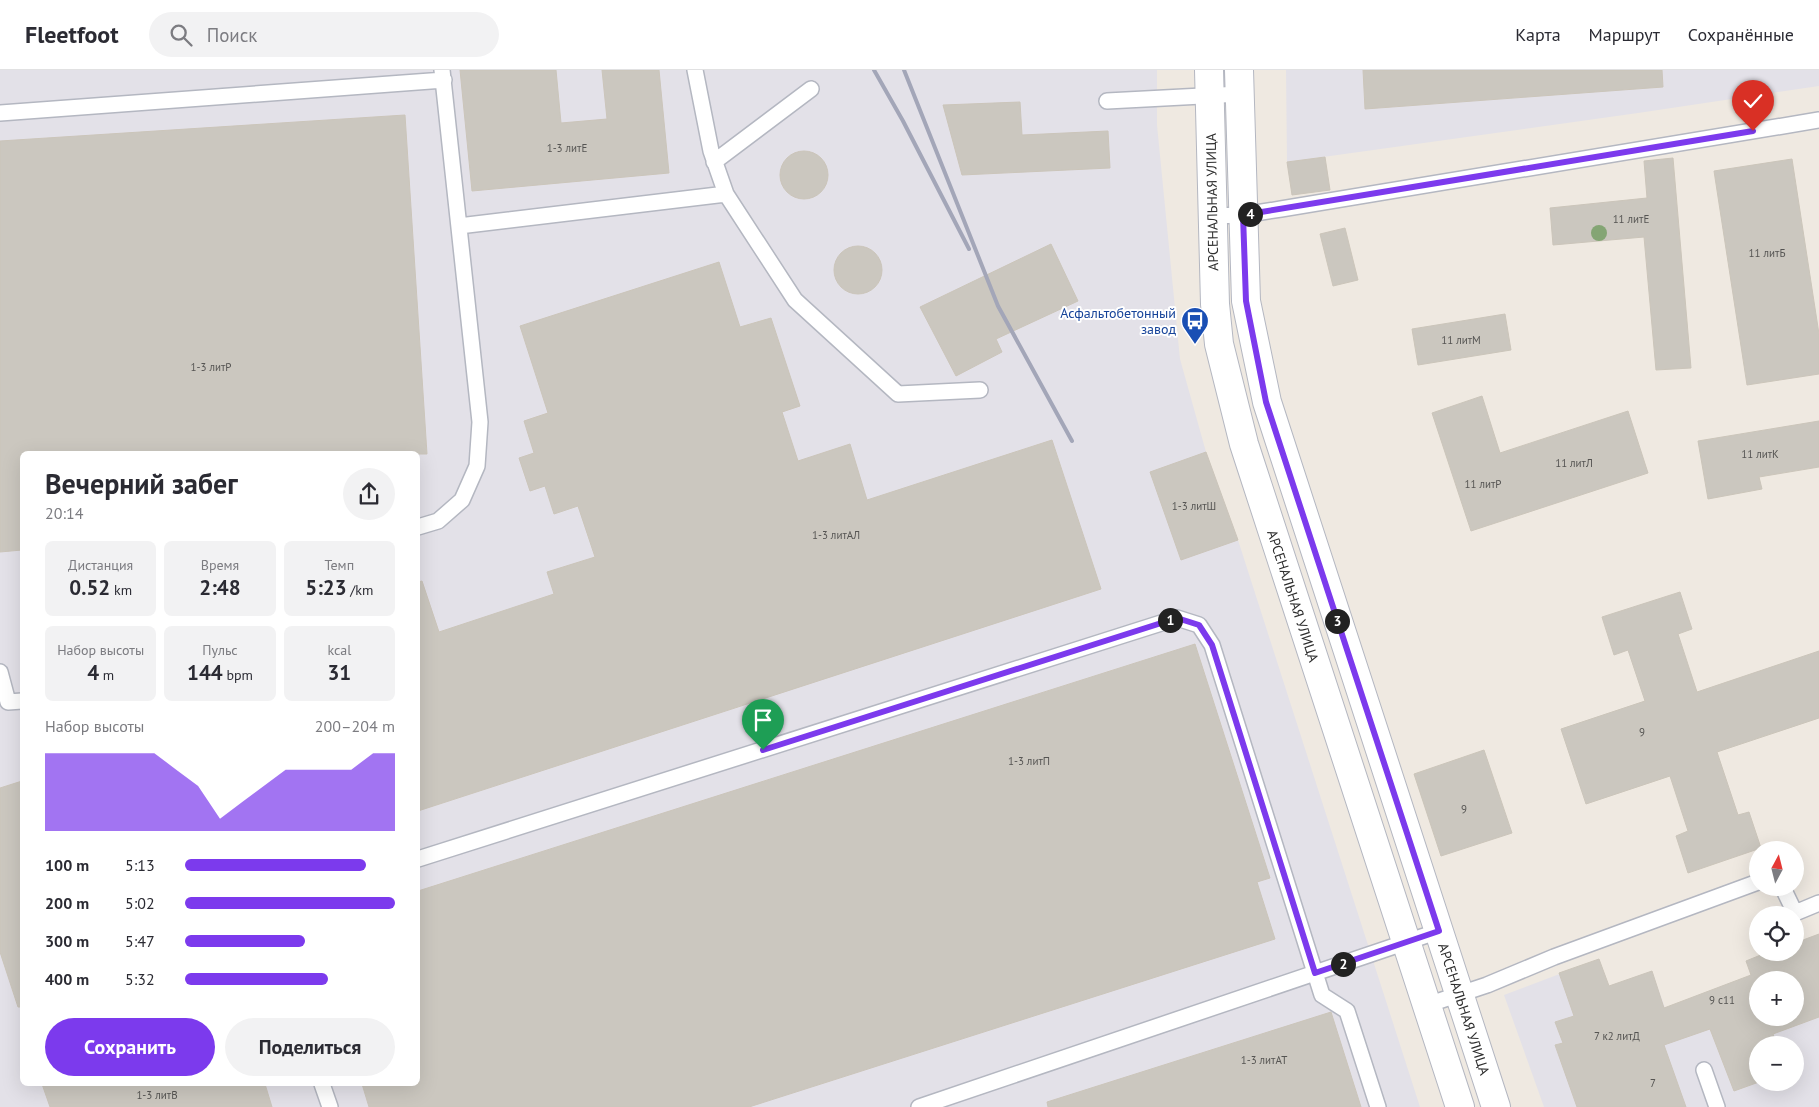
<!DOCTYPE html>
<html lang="ru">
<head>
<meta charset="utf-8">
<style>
  :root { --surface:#fff; --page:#f2f2f3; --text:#2b2b33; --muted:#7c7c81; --line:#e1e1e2; --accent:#7c3aed }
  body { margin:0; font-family:"PT Sans",sans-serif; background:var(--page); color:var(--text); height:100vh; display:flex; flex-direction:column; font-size:19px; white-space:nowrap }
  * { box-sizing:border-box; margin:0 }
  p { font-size:16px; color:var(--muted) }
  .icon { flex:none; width:28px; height:28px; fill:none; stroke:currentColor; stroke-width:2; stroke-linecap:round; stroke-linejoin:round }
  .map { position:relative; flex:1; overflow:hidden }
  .drawer { position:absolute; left:20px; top:381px; width:400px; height:635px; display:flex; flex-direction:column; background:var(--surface); border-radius:8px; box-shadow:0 5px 20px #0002 }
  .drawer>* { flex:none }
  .needle { width:32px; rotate:7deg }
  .buttons { position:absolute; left:1749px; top:771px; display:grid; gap:10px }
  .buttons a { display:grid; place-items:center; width:55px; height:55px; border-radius:50%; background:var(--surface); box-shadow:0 5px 20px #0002; font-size:25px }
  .pin { position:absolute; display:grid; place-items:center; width:42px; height:42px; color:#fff; margin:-51px -21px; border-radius:50% 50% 50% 0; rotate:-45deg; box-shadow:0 0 5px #0007 }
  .pin .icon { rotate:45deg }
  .km { position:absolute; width:25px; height:25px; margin:-12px; border-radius:50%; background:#222; color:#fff; font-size:14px; line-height:25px; text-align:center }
  .round { display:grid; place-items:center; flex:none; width:52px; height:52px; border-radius:26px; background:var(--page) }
  .overview { display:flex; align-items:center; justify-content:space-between; height:85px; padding:0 25px }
  h1 { font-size:28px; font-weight:600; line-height:38px }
  .metrics { display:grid; grid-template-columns:repeat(3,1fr); gap:8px; height:85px; padding:5px 25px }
  .metrics div { display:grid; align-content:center; border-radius:8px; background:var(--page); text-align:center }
  .metrics b { font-size:21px; font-weight:600 }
  .metrics small { font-size:14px; font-weight:400 }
  .metrics p { font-size:14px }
  .chart { height:140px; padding:10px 25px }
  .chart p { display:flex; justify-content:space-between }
  .chart svg { width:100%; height:90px; margin-top:5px; fill:var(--accent); opacity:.7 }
  .button { display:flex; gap:10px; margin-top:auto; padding:10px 25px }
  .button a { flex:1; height:58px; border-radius:30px; background:var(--accent); color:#fff; font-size:20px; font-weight:600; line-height:58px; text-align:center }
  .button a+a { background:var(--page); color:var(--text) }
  ul { padding:0 25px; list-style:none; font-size:16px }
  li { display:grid; grid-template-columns:80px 60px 1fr; align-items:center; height:38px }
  li i { height:12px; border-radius:6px; background:var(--accent) }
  header { display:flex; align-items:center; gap:30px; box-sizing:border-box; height:70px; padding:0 25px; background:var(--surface); border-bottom:1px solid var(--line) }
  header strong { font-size:24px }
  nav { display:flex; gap:28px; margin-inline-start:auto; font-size:18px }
  .search { width:350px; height:45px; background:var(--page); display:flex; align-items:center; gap:12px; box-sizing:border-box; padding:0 18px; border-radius:28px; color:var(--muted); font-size:19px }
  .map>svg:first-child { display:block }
</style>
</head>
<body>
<header>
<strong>Fleetfoot</strong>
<div class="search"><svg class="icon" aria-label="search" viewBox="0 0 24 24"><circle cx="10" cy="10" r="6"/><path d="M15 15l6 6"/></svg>Поиск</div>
<nav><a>Карта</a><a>Маршрут</a><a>Сохранённые</a></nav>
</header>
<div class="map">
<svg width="1819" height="1037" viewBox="0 0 1819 1037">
  <rect width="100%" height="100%" fill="#efe9e1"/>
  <!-- industrial -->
  <path fill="#e3e1e8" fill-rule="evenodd" d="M0,0H1157V55L1180,289L1206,382L1238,470L1420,1037H0ZM22,384H418V1014H22Z
    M1286,0H1819V16L1638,43L1287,92Z
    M1819,864V1037H1544L1504,925L1599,889L1609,916L1652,901L1665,938L1751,905L1746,891L1768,883L1795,882V873ZM1758,910H1795V948H1758ZM1758,975H1795V1012H1758Z"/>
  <!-- building -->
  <path fill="#cbc7bf" stroke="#cbc5ba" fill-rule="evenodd" d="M460,0H556L561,53L607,49L602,0H659L669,103L472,121Z
    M1363,0H1662L1663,17L1365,39Z
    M1020,32L1022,65L1108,61L1110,98L962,105L943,35Z
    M405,45L427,384H22V480L0,482V71Z
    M780 105a24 24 0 1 1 48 0a24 24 0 1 1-48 0Z
    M1325,87L1330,120L1292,125L1287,92Z
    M1673,88L1691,298L1656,300L1644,167L1553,175L1550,138L1647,128L1644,91Z
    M1792,89L1819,264V304L1747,315L1714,101Z
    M1345,158L1358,210L1333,216L1320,164Z
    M1051,174L1078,231L996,269L1002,282L956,306L920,237Z
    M834 200a24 24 0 1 1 48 0a24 24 0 1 1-48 0Z
    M719,192L740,257L771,248L800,336L782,342L798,391L850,374L867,430L1052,370L1101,519L418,741V512L422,511L439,562L554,524L547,502L595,487L578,436L554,444L545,416L530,421L519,388L534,383L524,351L548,343L520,256Z
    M1505,244L1511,280L1418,295L1412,259Z
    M1482,326L1500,383L1628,341L1648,403L1471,461L1432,343Z
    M1819,351V397L1759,407L1762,419L1708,429L1698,371Z
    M1206,382L1238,470L1181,490L1150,402Z
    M1680,522L1692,559L1678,564L1697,622L1819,581V648L1717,682L1738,745L1749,742L1761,778L1688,803L1676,766L1688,761L1670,706L1586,734L1561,659L1645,631L1628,580L1614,585L1602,547Z
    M1195,574L1270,808L1257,812L1275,869L749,1037H369L362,1014H418V821Z
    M1484,680L1512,763L1441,786L1414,704Z
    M22,711V937H18L0,882V718Z
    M1819,864V947L1773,964L1777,975H1758V1012H1759L1734,1021L1710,959L1664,975L1686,1037H1577L1555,975L1563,973L1555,952L1574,946L1559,903L1599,889L1609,916L1652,901L1664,938L1751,905L1746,891L1768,882H1795V873ZM1758,910H1795V948H1758Z
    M1331,942L1361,1037H1048L1047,1032Z
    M42,1014H265L272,1037H50Z"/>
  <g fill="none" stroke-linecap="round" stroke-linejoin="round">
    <defs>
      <path id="service" d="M695,0L711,81L726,124L795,230L898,324L980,320
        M1107,31L1240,24
        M0,43L444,10
        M714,92L811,19
        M1212,146L1243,145L1281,139L1819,50
        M459,156L726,124
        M418,457L438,451L462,430L477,396L480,352L442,0
        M0,602L8,632L22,631
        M418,789L1177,548L1199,555L1212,575L1322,925L1347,941L1378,1037
        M1783,818L1795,843L1819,833
        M1427,935L1487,915L1554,887L1758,812
        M1704,1000L1717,1037
        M322,1014L330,1037
        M919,1037L1439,861"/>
      <path id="tertiary" d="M1209,0L1215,234L1219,274L1244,374L1460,1037
        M1239,0L1246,231L1267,332L1496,1037"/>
    </defs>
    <!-- service casing -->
    <use href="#service" stroke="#b4b7c1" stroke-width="18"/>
    <!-- tertiary casing -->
    <use href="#tertiary" stroke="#b4b7c1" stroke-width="30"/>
    <!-- service -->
    <use href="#service" stroke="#fff" stroke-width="15"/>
    <!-- tertiary -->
    <use href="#tertiary" stroke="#fff" stroke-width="28"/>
    <!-- rail -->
    <path stroke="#a3a6b8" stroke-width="4" d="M874,0L903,51L969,179
      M904,0L998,236L1072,371"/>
  </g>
  <!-- trees -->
  <circle fill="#84a574" cx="1599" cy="163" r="8"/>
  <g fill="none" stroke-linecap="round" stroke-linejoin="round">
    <defs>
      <path id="route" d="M763,680L1177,548L1199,555L1212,575L1315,903L1439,861L1266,332L1246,231L1243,145L1753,61"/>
    </defs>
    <!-- route casing -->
    <use href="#route" stroke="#fff" stroke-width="10"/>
    <!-- route -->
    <use href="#route" stroke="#7c3aed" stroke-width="6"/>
  </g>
  <!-- icons -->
  <defs>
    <symbol id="bus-pin" viewBox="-11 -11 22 30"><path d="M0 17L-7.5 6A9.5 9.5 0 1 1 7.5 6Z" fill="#1a4fb4" stroke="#fff"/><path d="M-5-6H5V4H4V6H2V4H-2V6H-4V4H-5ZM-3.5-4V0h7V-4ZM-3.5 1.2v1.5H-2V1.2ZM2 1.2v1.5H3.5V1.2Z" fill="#fff"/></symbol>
  </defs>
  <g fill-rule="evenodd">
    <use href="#bus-pin" x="1179" y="235" width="32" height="43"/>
  </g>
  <g text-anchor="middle" stroke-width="4" stroke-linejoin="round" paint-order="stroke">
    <!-- number labels -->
    <g font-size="11" fill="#555452">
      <text x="567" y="82">1-3 литЕ</text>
      <text x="1631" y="153">11 литЕ</text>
      <text x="1767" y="187">11 литБ</text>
      <text x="1461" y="274">11 литМ</text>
      <text x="211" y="301">1-3 литР</text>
      <text x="1760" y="388">11 литК</text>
      <text x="1574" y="397">11 литЛ</text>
      <text x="1483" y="418">11 литР</text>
      <text x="1194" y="440">1-3 литШ</text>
      <text x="836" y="469">1-3 литАЛ</text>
      <text x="1642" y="666">9</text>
      <text x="1029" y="695">1-3 литП</text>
      <text x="1464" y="743">9</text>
      <text x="1722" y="934">9 с11</text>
      <text x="1617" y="970">7 к2 литД</text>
      <text x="1264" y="994">1-3 литАТ</text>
      <text x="1653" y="1017">7</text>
      <text x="157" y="1029">1-3 литВ</text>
    </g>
    <!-- street labels -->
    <g font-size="14" fill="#2e2e2e" stroke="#fff">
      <text transform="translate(1212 132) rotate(-91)" y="5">АРСЕНАЛЬНАЯ УЛИЦА</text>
      <text transform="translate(1293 526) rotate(72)" y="5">АРСЕНАЛЬНАЯ УЛИЦА</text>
      <text transform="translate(1464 939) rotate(72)" y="5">АРСЕНАЛЬНАЯ УЛИЦА</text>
    </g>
    <!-- transit labels -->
    <g font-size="14" fill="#164399" stroke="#fff" text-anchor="end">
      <text x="1176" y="248">Асфальтобетонный<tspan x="1176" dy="16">завод</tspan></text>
    </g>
  </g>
</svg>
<div class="buttons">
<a><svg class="needle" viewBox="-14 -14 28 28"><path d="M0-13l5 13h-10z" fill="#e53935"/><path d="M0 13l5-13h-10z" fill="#7c7c81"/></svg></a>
<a><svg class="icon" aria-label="locate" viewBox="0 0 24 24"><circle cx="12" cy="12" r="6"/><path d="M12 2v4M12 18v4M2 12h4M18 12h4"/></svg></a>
<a>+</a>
<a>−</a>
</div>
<div class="pin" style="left:763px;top:680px;background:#1e9e55"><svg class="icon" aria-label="arrive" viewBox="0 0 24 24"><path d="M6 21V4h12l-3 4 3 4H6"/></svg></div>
<div class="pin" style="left:1753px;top:61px;background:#d93025"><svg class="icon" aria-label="check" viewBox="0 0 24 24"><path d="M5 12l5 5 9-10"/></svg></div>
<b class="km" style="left:1170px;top:550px">1</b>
<b class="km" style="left:1343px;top:894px">2</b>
<b class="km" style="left:1337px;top:551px">3</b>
<b class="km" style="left:1250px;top:144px">4</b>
<section class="drawer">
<div class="overview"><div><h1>Вечерний забег</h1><p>20:14</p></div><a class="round"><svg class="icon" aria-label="share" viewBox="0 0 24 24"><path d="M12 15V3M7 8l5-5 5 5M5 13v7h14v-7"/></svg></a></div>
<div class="metrics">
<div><p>Дистанция</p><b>0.52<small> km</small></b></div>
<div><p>Время</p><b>2:48</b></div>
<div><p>Темп</p><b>5:23<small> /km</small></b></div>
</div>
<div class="metrics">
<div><p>Набор высоты</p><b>4<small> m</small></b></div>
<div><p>Пульс</p><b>144<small> bpm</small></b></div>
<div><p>kcal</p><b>31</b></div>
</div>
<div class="chart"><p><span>Набор высоты</span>200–204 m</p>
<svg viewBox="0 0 160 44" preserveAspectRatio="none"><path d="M0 44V6L10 6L20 6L30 6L40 6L50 6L60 14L70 22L80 38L90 30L100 22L110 14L120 14L130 14L140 14L150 6L160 6V44z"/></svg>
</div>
<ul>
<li><b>100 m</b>5:13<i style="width:86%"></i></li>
<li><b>200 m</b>5:02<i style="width:100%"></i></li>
<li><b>300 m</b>5:47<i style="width:57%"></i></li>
<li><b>400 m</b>5:32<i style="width:68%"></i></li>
</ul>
<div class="button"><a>Сохранить</a><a>Поделиться</a></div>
</section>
</div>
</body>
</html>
